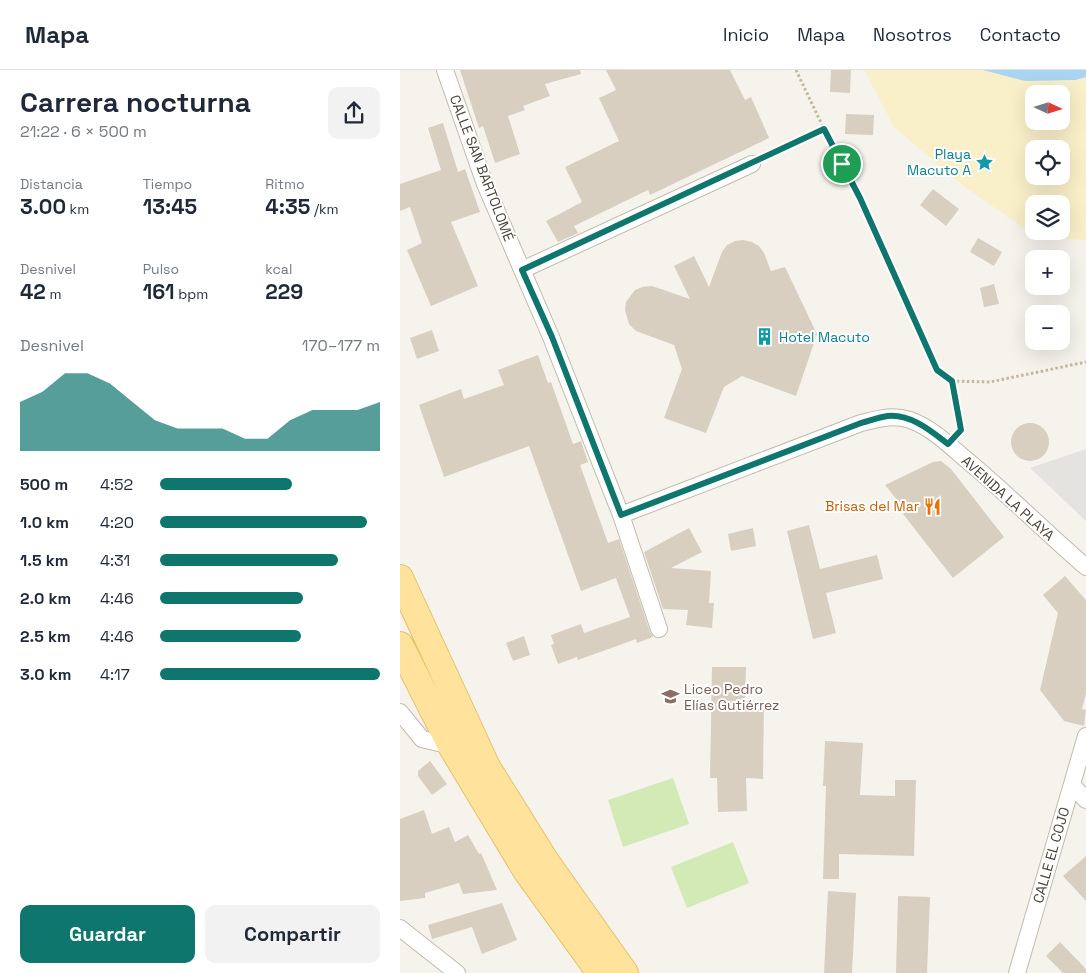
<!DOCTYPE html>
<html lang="es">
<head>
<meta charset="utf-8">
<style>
  :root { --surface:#fff; --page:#f2f2f3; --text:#1f2937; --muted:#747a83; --line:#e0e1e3; --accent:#0f766e }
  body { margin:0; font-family:"Space Grotesk",sans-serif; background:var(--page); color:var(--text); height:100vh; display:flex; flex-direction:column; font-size:19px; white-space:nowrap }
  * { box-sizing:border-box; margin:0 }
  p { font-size:16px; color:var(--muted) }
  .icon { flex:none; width:28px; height:28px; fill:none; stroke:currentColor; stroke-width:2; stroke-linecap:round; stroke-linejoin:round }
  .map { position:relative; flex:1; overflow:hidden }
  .drawer { display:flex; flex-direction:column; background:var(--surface); width:400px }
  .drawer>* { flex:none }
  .needle { width:32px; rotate:94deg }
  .tools { position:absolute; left:625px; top:15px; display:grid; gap:10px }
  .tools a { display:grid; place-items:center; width:45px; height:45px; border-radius:10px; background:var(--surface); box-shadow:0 5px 20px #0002; font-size:25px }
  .pin { position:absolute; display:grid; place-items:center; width:42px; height:42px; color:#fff; margin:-21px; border:2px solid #fff; border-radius:50%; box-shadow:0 1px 5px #0007 }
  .round { display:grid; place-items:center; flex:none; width:52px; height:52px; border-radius:10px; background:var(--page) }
  .head { display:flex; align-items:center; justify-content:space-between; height:85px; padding:0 20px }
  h1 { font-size:28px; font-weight:700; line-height:38px }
  .figures { display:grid; grid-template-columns:repeat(3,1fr); gap:8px; height:85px; padding:5px 20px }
  .figures div { display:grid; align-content:center }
  .figures b { font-size:21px; font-weight:700 }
  .figures small { font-size:14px; font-weight:400 }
  .figures p { font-size:14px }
  .chart { height:140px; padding:10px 20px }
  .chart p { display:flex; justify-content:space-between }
  .chart svg { width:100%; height:90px; margin-top:5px; fill:var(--accent); opacity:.7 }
  .button { display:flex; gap:10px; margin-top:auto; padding:10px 20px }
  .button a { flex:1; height:58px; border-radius:10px; background:var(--accent); color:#fff; font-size:20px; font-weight:700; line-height:58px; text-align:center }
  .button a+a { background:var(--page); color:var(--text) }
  ul { padding:0 20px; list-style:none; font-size:16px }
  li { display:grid; grid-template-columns:80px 60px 1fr; align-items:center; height:38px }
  li i { height:12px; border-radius:6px; background:var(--accent) }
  header { display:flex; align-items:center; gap:30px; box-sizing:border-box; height:70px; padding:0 25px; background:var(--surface); border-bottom:1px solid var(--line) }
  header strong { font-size:24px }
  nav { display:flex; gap:28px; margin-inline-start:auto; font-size:18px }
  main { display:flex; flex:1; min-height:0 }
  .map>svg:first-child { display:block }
</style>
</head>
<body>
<header>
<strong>Mapa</strong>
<nav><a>Inicio</a><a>Mapa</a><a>Nosotros</a><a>Contacto</a></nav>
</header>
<main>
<section class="drawer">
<div class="head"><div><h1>Carrera nocturna</h1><p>21:22 · 6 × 500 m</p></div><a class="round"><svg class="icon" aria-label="share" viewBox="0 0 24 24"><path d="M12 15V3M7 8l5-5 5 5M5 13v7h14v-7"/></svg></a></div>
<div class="figures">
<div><p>Distancia</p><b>3.00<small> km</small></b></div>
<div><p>Tiempo</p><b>13:45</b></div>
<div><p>Ritmo</p><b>4:35<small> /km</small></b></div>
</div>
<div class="figures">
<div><p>Desnivel</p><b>42<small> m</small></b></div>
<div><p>Pulso</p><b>161<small> bpm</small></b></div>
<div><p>kcal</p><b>229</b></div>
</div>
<div class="chart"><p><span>Desnivel</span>170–177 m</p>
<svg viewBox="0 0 160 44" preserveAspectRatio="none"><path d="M0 44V20L10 15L20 6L30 6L40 11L50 20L60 29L70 33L80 33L90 33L100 38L110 38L120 29L130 24L140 24L150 24L160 20V44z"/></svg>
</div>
<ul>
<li><b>500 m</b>4:52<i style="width:60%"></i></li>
<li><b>1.0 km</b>4:20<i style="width:94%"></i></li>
<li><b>1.5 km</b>4:31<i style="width:81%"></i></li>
<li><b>2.0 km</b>4:46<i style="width:65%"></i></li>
<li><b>2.5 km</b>4:46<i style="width:64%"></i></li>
<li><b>3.0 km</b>4:17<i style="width:100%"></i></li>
</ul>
<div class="button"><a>Guardar</a><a>Compartir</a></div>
</section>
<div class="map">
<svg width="686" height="903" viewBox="0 0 686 903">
  <rect width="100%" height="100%" fill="#f6f3ec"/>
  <!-- green -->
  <path fill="#d2eab5" d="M273,708L289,754L223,777L208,730Z
    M333,772L349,813L287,838L271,797Z"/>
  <!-- sand -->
  <path fill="#f9efc9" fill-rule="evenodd" d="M464,0H583L625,11L675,10L686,7V170L637,167L565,117L494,57ZM634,24H661V51H634ZM634,79H661V106H634ZM634,134H661V161H634Z"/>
  <!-- parking -->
  <path fill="#e5e3e0" d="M686,379V451L630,398Z"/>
  <!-- water -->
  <path fill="#a9d4f2" d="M583,0H686V7L676,10L625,11Z"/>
  <!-- building -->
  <path fill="#d8cfc1" d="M60,0H180L181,4L145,14L150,26L123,36L125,40L108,46L120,84L95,93L83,56L79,58Z
    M206,0H330L345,30L351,27L369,68L250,125L248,120L174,156L178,163L158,172L146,151L182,132L165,97L219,71L199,28L216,20Z
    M431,0H451L450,23L430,22Z
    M446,44L474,45L473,65L445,64Z
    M43,53L58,102L65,99L80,142L51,152L78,216L31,236L7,180L22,173L10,137L0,141V114L41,100L28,58Z
    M533,119L559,139L546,156L520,135Z
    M578,168L602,182L594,196L570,182Z
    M343,170L352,172L359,176L364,183L371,201L385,197L417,264L396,326L342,306L324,317L306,363L264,348L282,299L274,275L236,261L229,254L225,240L226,232L235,220L242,217L252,216L290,229L274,196L294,186L309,217L322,182L327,175L335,171Z
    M594,214L599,234L584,237L580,218Z
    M32,260L39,281L17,289L10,268Z
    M138,285L148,313L151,312L173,374L181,371L188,392L180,395L208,473L219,469L250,562L253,567L237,573L236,569L178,590L177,587L158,594L151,575L154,574L151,565L181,554L184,563L230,547L216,508L181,521L129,376L44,407L19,335L61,319L64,329L104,315L98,300Z
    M611 372a19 19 0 1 1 38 0a19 19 0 1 1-38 0Z
    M541,391L551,399L604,467L553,508L503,444L506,441L485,415L533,392Z
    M409,455L420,499L477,485L483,509L426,523L436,563L413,569L387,461Z
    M289,458L302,482L271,498L311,501L309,533H314L312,558L286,555L288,540L263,539L244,482Z
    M353,458L356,476L331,481L328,464Z
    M665,506L686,530V623L682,639L686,640L684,656L664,651L640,620L658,543L643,525Z
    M124,566L130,585L113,591L106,573Z
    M312,597H346L345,631L364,632L363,709L346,708L347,741L318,742L317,708H310Z
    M425,671L463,673L460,725L495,726V710H516L514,786L439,784V809H423L426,716H423Z
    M30,691L47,714L32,725L18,706V701Z
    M24,740L32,764L49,757L55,772L68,765L79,784L81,783L97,820L63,824L59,813L25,823V828L0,831V749Z
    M686,786V831L663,806Z
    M428,821L456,823L452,903H424Z
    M498,826L530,827L527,903H496Z
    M102,833L117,870L82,884L72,857L32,869L28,855Z
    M660,872L686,899V903H663L646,886Z"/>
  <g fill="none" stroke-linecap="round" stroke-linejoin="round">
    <defs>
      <path id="minor" d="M45,0L85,114L151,267L221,445L259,559
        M122,200L352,94
        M221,445L461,353C478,349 492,344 510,350C530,357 547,373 563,387C606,422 644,461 686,497
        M0,642L22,669L51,676
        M672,715L686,730
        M0,858L57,903
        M617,903L686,666"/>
      <path id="primary" d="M0,508L87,697L145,790L225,903
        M0,575L51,676L127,802L200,903"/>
    </defs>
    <!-- minor casing -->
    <use href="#minor" stroke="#c2bbae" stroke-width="18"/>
    <!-- primary casing -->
    <use href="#primary" stroke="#e6c16a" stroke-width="28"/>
    <!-- path -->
    <path stroke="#c4b79f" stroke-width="3" stroke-dasharray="2.5 2.5" stroke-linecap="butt" d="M396,0L424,59L460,128L537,300L552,311L590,312L686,292
      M367,87L424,59
      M552,311L561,360L559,363"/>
    <!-- minor -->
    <use href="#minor" stroke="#fff" stroke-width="16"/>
    <!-- primary -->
    <use href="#primary" stroke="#ffe39c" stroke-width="26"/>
  </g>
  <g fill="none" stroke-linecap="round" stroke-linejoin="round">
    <defs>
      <path id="route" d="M424,59L460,128L537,300L552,311L561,360L548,374C531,361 511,344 488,346C479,347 470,351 461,353L221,445L152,267L122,200Z"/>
    </defs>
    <!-- route casing -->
    <use href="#route" stroke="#fff" stroke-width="10"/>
    <!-- route -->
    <use href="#route" stroke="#0f766e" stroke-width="6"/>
  </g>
  <!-- icons -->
  <defs>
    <symbol id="sight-bare" viewBox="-9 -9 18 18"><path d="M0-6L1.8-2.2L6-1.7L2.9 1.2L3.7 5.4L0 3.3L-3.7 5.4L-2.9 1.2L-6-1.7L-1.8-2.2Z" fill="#0f9aa8" stroke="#fff" stroke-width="2.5" paint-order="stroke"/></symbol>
    <symbol id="building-bare" viewBox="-9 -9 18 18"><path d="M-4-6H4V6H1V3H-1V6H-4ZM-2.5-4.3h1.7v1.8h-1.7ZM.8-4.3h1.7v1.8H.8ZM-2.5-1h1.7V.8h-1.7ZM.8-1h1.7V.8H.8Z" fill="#0f9aa8" stroke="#fff" stroke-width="2.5" paint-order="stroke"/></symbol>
    <symbol id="restaurant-bare" viewBox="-9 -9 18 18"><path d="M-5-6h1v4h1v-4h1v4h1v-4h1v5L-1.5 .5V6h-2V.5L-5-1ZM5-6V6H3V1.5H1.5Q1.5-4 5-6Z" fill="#e8710a" stroke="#fff" stroke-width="2.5" paint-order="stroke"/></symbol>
    <symbol id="school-bare" viewBox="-9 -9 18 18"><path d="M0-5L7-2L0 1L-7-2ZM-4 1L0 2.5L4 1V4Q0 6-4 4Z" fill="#8d6e63" stroke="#fff" stroke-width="2.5" paint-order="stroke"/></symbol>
  </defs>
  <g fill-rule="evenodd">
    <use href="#sight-bare" x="572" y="80" width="25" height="25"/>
    <use href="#building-bare" x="352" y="254" width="25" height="25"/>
    <use href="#restaurant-bare" x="520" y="424" width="25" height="25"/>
    <use href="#school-bare" x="258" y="614" width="25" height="25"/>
  </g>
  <g text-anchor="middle" stroke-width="4" stroke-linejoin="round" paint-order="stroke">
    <!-- culture labels -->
    <g font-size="14" fill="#0d838f" stroke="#fff" text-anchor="end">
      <text x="571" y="89">Playa<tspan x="571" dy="16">Macuto A</tspan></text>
      <text x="379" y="272" text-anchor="start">Hotel Macuto</text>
    </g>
    <!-- street labels -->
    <g font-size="14" fill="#4b4439" stroke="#fff">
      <text transform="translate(82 98) rotate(69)" y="5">CALLE SAN BARTOLOMÉ</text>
      <text transform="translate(608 428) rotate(42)" y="5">AVENIDA LA PLAYA</text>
      <text transform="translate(651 785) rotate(-74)" y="5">CALLE EL COJO</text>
    </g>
    <!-- food labels -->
    <g font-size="14" fill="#c56008" stroke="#fff" text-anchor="end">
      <text x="519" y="441">Brisas del Mar</text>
    </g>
    <!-- education labels -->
    <g font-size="14" fill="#785e54" stroke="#fff" text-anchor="start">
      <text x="284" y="624">Liceo Pedro<tspan x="284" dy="16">Elías Gutiérrez</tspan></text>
    </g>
  </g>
</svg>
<div class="tools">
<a><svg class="needle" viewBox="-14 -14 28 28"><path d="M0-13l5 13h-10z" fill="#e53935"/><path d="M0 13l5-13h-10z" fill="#747a83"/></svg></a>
<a><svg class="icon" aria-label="locate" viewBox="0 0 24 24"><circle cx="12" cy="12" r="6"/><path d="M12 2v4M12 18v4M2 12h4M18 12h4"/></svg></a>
<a><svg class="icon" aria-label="layers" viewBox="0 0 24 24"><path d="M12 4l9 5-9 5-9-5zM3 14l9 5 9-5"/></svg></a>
<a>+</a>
<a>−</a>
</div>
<div class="pin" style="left:442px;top:94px;background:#1e9e55"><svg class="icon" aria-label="arrive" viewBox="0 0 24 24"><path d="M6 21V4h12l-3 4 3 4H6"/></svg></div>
</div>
</main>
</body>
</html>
